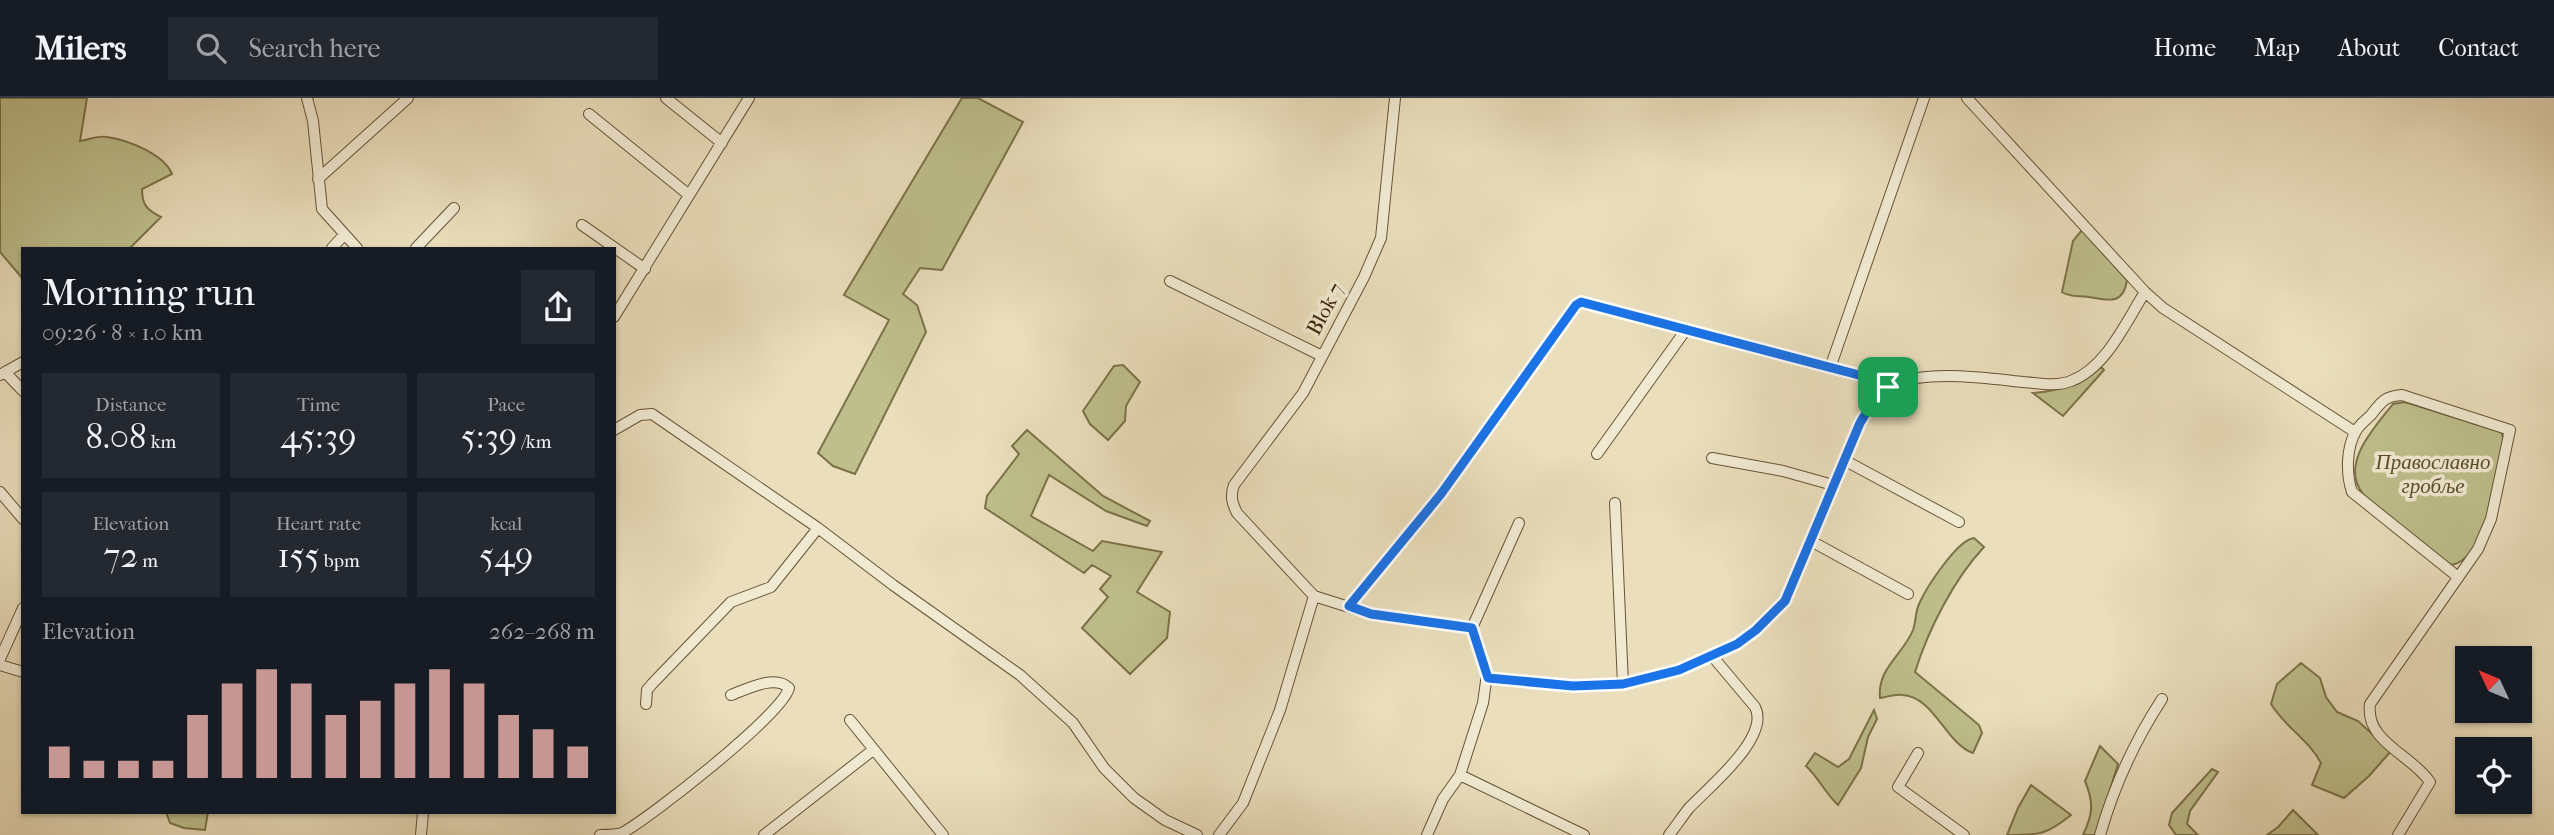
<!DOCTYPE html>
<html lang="en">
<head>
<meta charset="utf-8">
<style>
  :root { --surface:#171b24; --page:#242831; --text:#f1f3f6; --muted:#9ea1a6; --line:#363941; --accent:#c59692 }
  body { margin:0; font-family:"IM FELL French Canon",serif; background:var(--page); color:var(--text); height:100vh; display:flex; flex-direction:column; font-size:26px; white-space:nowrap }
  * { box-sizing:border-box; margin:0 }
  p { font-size:23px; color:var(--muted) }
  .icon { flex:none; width:38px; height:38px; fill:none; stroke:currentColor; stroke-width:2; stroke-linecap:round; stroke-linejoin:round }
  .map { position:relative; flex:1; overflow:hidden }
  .drawer { position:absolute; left:21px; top:149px; width:595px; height:567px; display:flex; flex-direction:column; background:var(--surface); border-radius:0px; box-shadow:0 2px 5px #0004 }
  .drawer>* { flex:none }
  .needle { width:46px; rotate:314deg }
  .buttons { position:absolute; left:2455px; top:548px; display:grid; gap:14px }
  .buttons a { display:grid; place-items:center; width:77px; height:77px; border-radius:0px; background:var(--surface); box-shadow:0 2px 5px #0004; font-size:35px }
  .pin { position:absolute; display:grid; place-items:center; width:60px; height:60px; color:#fff; margin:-30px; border-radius:14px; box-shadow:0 4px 10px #0006 }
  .round { display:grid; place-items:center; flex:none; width:74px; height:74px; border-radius:0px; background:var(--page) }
  .headline { display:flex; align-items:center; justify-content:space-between; height:119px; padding:0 21px }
  h1 { font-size:38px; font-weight:600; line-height:52px }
  .figures { display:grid; grid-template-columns:repeat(3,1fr); gap:10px; height:119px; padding:7px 21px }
  .figures div { display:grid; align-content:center; border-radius:0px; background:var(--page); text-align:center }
  .figures b { font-size:35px; font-weight:600 }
  .figures small { font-size:19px; font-weight:400 }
  .figures p { font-size:19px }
  .chart { height:196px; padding:14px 21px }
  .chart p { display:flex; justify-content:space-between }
  .chart svg { width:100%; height:126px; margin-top:7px; stroke:var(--accent); stroke-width:6 }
  header { display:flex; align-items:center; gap:42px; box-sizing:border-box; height:98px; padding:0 35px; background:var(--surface); border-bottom:2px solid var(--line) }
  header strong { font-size:33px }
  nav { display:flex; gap:38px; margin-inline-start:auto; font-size:24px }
  .search { width:490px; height:63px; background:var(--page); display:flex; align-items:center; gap:18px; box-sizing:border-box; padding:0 24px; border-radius:0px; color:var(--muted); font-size:26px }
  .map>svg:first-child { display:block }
</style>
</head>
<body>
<header>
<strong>Milers</strong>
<div class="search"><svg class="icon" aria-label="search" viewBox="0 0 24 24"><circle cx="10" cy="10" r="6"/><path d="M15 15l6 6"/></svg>Search here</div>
<nav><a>Home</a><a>Map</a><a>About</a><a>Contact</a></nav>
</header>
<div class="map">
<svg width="2554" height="737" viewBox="0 0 2554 737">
  <rect width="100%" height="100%" fill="#eadebc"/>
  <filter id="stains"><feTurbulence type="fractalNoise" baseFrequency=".00286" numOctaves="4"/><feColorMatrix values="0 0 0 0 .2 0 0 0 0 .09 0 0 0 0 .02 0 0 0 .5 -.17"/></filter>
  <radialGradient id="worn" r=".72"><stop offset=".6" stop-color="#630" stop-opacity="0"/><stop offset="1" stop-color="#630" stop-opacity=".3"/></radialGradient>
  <!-- green -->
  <path fill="#bebf8c" stroke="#7c7248" stroke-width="2" d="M0,0H87L80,43C88,42 99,37 107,39C128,42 164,56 172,76L142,91C142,107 147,112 161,119L130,150H23V181L0,154Z
    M962,0H978L1023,24L942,172L920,170L903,196L917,207L926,234L855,376L833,368L818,355L889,222L844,197Z
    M2082,132L2127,182C2123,208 2108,202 2089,199C2078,197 2071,200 2062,194L2073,143Z
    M1123,267L1140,284L1126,308L1125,323L1108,342L1090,326L1083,313L1114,268Z
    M2101,269L2104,272L2063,318L2033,295C2063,293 2076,285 2101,269Z
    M2405,304L2501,334L2504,341C2498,373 2488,459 2452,467C2430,454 2412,437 2392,421C2383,413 2371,405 2363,396C2339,366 2375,329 2393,306Z
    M1027,332L1103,398L1150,423L1147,428L1106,413L1049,377L1031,418L1093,453L1102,443L1162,454L1137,494L1170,514L1167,540L1130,576L1082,530L1108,499L1100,491L1111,478L1092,467L1084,475L985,410L987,398L1019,356L1012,348Z
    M1974,440L1984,449C1954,481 1928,532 1915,574L1979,627L1982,635L1973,655C1945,645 1934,598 1902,597C1895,596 1887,599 1880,600C1877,570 1903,557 1913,532C1916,524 1915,515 1919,506C1926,490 1957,442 1974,440Z
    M2301,565L2320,580L2326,599L2337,614L2358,623L2391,653L2369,678L2344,700L2312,687L2321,665C2308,641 2285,629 2271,606L2277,586Z
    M1874,612L1877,621L1868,639L1861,670L1838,707C1825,695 1819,680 1806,668L1815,655L1838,669L1849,661Z
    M2100,648L2118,666L2096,737H2083C2093,716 2094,705 2085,683Z
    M2212,671L2218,674L2190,713L2187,726L2198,737H2176L2169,727L2172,715Z
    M2031,687L2071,717C2046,737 2041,737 2007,737L2018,710Z
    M2293,712L2318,737H2267L2278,729Z
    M166,714H208L205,732L184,730L170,725Z"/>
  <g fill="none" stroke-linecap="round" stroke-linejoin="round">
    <defs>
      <path id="minor" d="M307,0L313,23L322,111L357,150
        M666,0L722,45
        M1967,0L2145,194L2163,210L2355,334
        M589,16L689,97
        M318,81L408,0
        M582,127L645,171
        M332,150L343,138
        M416,150L454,110
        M1170,183L1322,258
        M614,219L749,0
        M1830,270L1924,0
        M5,274L23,293
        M0,277L23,264
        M614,332L640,317L652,316L818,430L893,487L1020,577L1073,625L1104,670L1134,700L1165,722L1197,737
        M1597,356L1685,233
        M1712,360L1783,373L1833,387
        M1844,362L1959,424
        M0,394L23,421
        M1615,405L1623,586
        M1811,443L1908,496
        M1314,498L1371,516L1472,530
        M1349,508L1441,396L1576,207L1581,204L1878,283L1888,289
        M0,561L23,510
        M0,567L23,574
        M1488,580L1573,588L1623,586L1679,572L1737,546L1756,532L1785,503L1860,325C1867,314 1878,295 1890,288C1925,271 1985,280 2023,284C2038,285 2056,289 2071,283C2106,270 2126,224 2145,194
        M646,606L647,592L652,586L731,504L771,489L818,430
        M850,622L943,737
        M1918,655L1898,689L1964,737
        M1460,677L1584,737
        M421,737L423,714
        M600,737C607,737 616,737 622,735C651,719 782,617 789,590C775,576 747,591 731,597
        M764,737L873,652
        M1219,737L1243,705L1280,612L1314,498L1237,415C1232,405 1230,398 1234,387L1303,295L1364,179L1381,140L1395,0
        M1427,737L1443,701L1460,677L1483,605L1487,576L1472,530L1519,425
        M1669,737C1676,728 1682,719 1689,710C1708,690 1771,639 1755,609L1713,559
        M2100,737C2114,688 2134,644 2162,601
        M2398,737L2430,684C2411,656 2365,644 2370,606L2478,451L2491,421L2510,332L2402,297C2385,298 2381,304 2371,317C2366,322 2359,327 2356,333C2346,350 2346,376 2352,394L2458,479"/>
    </defs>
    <!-- minor casing -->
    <use href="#minor" stroke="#675333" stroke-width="12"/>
    <!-- minor -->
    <use href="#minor" stroke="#f1ead3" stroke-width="10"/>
  </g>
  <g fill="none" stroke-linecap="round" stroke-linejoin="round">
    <defs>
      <path id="route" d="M1581,204L1878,282L1888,289L1869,310L1860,325L1785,503L1756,532L1737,546L1679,572L1623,586L1573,588L1488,580L1472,530L1371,516L1349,508L1441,396L1576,207Z"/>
    </defs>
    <!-- route casing -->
    <use href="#route" stroke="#fff" stroke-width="14"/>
    <!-- route -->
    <use href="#route" stroke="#1a73e8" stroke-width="9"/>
  </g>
  <g text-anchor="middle" stroke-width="7" stroke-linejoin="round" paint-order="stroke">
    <!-- street labels -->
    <g font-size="21" fill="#3b2505" stroke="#f1ead3">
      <text transform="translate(1325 211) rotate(-62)" y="7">Blok 7</text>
    </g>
    <!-- park labels -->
    <g font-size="21" font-style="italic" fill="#5c4c27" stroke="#f1ead3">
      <text x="2433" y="371">Православно<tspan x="2433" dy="24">гробље</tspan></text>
    </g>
  </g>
  <rect width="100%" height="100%" filter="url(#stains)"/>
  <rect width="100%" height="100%" fill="url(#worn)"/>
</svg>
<div class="buttons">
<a><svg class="needle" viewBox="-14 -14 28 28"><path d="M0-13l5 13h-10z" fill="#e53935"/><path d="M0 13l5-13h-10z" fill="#9ea1a6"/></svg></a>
<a><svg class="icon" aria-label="locate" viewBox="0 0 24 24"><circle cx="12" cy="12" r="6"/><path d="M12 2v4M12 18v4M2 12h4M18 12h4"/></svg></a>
</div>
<div class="pin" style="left:1888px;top:289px;background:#1e9e55"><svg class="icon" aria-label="arrive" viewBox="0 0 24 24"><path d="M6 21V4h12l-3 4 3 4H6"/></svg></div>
<section class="drawer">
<div class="headline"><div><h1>Morning run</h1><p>09:26 · 8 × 1.0 km</p></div><a class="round"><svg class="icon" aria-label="share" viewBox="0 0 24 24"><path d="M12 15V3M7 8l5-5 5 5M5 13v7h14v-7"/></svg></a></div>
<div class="figures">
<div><p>Distance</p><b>8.08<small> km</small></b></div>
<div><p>Time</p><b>45:39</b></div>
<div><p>Pace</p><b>5:39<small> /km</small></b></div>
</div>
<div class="figures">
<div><p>Elevation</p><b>72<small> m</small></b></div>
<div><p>Heart rate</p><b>155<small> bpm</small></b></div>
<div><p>kcal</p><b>549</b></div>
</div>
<div class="chart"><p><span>Elevation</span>262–268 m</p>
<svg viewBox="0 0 160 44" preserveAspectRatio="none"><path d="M5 44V33M15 44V38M25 44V38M35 44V38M45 44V22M55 44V11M65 44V6M75 44V11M85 44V22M95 44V17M105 44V11M115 44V6M125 44V11M135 44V22M145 44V27M155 44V33"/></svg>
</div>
</section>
</div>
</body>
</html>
